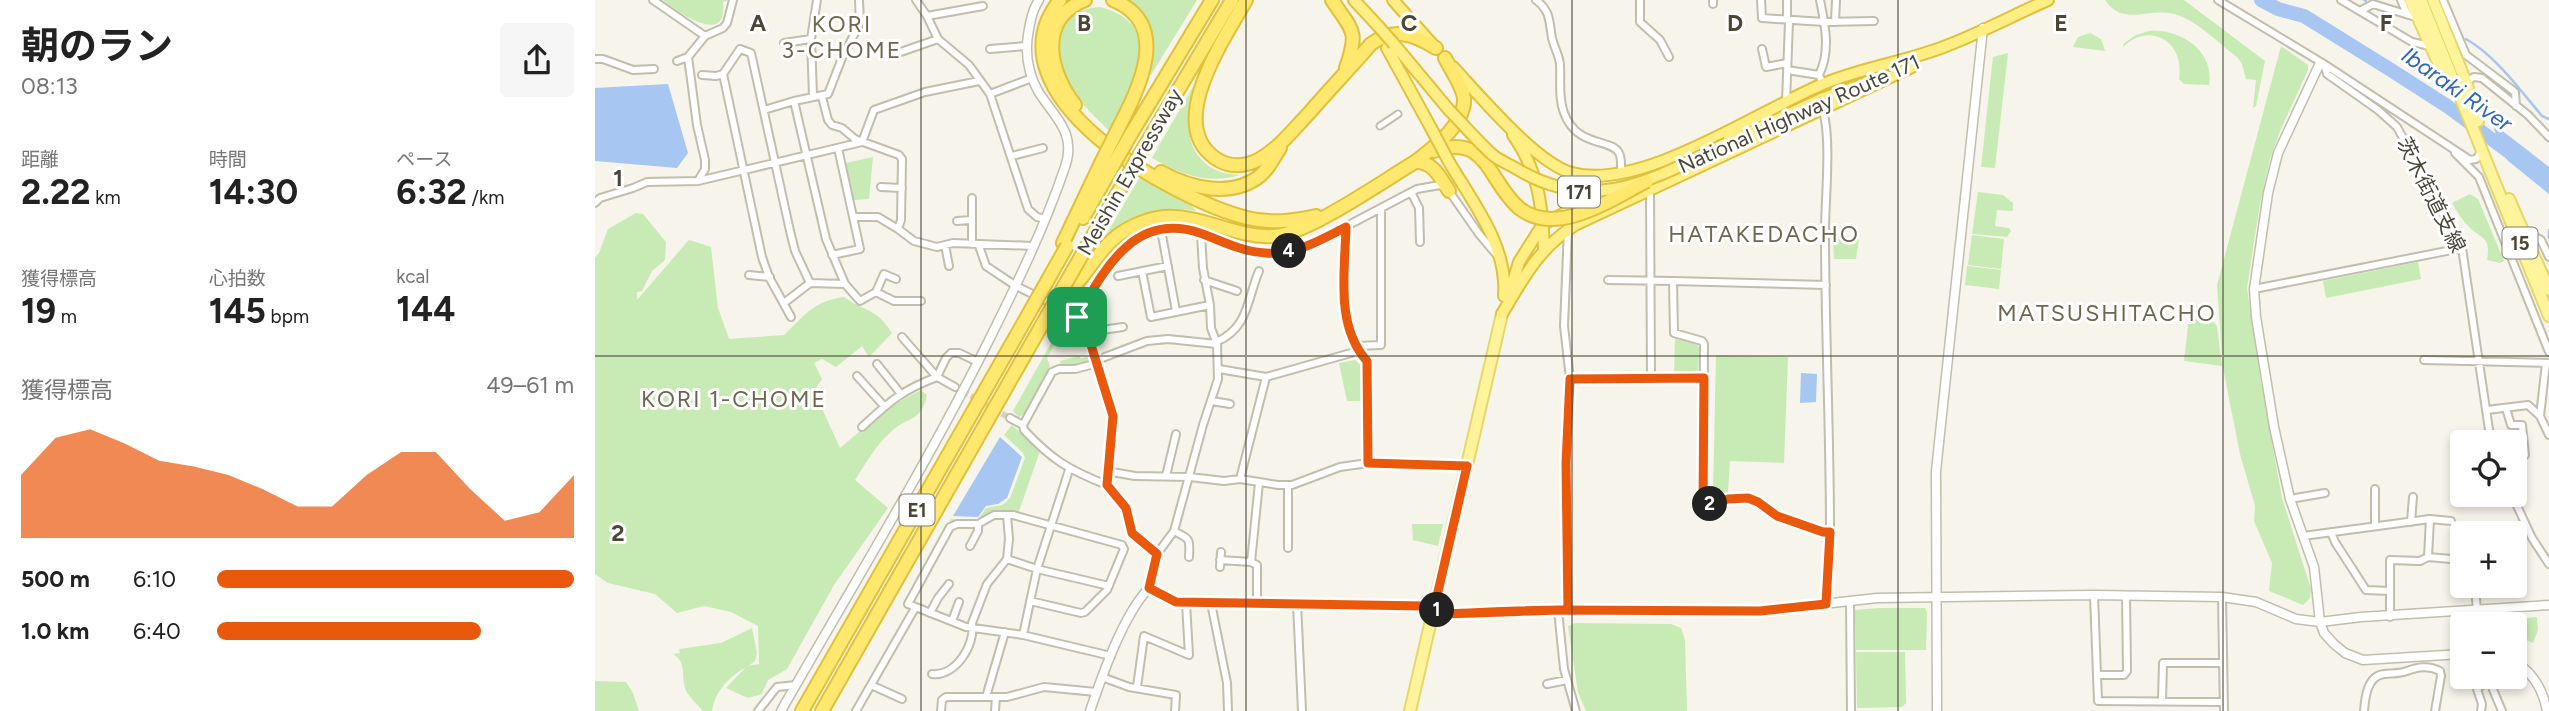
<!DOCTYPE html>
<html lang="ja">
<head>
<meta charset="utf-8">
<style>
  :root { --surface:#fff; --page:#f6f6f6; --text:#222; --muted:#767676; --accent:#ea580c }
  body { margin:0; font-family:Figtree,"Noto Sans JP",sans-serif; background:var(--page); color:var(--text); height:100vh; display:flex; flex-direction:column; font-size:26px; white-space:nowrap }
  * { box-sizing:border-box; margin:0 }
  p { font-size:23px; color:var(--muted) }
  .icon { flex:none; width:38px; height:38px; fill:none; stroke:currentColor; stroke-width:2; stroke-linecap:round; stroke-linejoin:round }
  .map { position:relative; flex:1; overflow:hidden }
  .side { display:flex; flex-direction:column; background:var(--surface); width:595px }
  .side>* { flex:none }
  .fabs { position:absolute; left:1855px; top:430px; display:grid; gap:14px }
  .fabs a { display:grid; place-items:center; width:77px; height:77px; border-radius:7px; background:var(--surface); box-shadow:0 4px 10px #0003; font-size:35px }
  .pin { position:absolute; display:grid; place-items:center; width:60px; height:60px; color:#fff; margin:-30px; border-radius:14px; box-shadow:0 4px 10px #0006 }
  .km { position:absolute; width:35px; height:35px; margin:-18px; border-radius:50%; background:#222; color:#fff; font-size:19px; line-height:35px; text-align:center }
  .round { display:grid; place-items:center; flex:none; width:74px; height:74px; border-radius:7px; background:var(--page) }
  .head { display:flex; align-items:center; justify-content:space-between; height:119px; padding:0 21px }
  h1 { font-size:38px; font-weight:700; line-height:52px }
  .stats { display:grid; grid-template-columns:repeat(3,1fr); gap:10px; height:119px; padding:7px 21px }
  .stats div { display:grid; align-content:center }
  .stats b { font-size:35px; font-weight:700 }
  .stats small { font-size:19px; font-weight:400 }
  .stats p { font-size:19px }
  .chart { height:196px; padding:14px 21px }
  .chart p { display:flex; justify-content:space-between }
  .chart svg { width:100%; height:126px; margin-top:7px; fill:var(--accent); opacity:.7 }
  ul { padding:0 21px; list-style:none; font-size:23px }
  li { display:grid; grid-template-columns:112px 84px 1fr; align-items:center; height:52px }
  li i { height:18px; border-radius:9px; background:var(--accent) }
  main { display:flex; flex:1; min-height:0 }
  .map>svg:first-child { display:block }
</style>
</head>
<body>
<main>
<section class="side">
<div class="head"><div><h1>朝のラン</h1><p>08:13</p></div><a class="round"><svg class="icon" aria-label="share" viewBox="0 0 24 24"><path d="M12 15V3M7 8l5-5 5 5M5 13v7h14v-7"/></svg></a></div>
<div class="stats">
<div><p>距離</p><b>2.22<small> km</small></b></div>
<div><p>時間</p><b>14:30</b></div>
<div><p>ペース</p><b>6:32<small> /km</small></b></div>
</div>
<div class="stats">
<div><p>獲得標高</p><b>19<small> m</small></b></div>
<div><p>心拍数</p><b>145<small> bpm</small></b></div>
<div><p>kcal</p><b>144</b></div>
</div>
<div class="chart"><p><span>獲得標高</span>49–61 m</p>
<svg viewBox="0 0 160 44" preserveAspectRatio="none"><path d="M0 44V22L10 9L20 6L30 11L40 17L50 19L60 22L70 27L80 33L90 33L100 22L110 14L120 14L130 27L140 38L150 35L160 22V44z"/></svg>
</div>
<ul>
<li><b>500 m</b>6:10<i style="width:100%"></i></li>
<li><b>1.0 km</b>6:40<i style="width:74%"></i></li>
</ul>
</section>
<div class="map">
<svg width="1954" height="711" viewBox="0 0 1954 711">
  <rect width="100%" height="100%" fill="#f6f4eb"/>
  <!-- green -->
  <path fill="#c8eab4" d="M68,0H134L128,2C133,48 83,12 68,0Z
    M534,0H602L556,75L554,74C559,47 558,18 534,0Z
    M1510,0H1589L1670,61L1661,106L1658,108L1661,80L1651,79L1647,64L1642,57C1623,43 1602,20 1579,14C1554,7 1528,27 1510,0Z
    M506,7C576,27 535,89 515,132C488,104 450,73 467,31C474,13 488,8 506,7Z
    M1554,31C1585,28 1620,51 1614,85L1589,84L1584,79C1590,41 1555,21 1528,47V44L1541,35Z
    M1495,33L1506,39L1510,51L1478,47L1483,37Z
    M1686,46L1713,65V70L1685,131L1675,159L1664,209L1652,288L1665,377L1687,498L1716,589L1715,598L1708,605L1674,591L1677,563L1659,521L1660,506L1645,454L1628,368L1622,285Z
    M1413,53L1400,168L1386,167L1398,57Z
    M603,78L606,80C590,111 585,154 623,171C630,174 638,174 645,175C611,185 586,174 557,158Z
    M278,157L274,199L259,200L251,163Z
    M545,177L595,204L601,211C565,204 538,213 510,237Z
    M1383,192L1408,195L1418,203V211L1402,210L1400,226L1414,228L1416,231L1412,237L1377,234Z
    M1875,194L1883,199L1909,261L1905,263L1892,260C1896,237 1888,240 1874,227C1867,220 1862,211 1857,203Z
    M41,213L48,214L71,242L70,260L57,271L47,291L42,292V300L94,240L116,247L123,308L134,339L189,335C210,315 219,301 249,297C271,313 281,307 297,333L274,357L267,346L241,367L227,359L219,363L227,379L219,391L245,448L291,409L326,390L332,395C326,422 314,416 298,430C282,443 271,463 260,480L293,508L239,585L192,669L173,680L167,694L153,698L131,688L151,667C134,677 120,691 117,711H108C103,705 97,700 93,694C84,682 94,663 78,654L85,653L84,649L126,643L157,628L162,653L160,661L153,666L164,664L163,626L136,612L109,606L82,613L60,594L13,583L0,574V258L4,253L13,229Z
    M1242,235L1264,239L1261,259H1239L1238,239Z
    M1377,235L1409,239L1406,269L1373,265Z
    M1823,262L1826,279L1731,298L1728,281Z
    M1372,266L1406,270L1404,289L1370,285Z
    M1594,316L1615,318L1622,326L1627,366L1589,361Z
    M469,320L470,326L452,358L455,366L429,414L424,417L418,411Z
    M1080,339L1100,343L1104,347L1103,371L1098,375L1079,374Z
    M497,354L498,361L479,367L465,365V361L485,356L486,359Z
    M1121,355L1193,357L1189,463L1135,461L1133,492L1118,495Z
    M760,360L768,367L767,401H752L744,363Z
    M417,425L445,451L423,514L415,513L383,521H355L356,519H383L391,508L407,505L415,498L430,458L428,453L409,435Z
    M817,524H848L843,546L818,540Z
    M1284,608H1330L1332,612L1331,650H1261L1260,610Z
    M1942,617L1943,630L1938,643L1922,636V619Z
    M981,623L1076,624L1086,628L1090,640L1092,711H991L983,692L973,626Z
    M1261,652H1310L1311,703L1307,707L1262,708Z
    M0,681L31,682L38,693L44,711H0Z"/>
  <!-- water -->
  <path fill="#a7c6f2" d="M73,84L93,153L82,168L0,161V88Z
    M1896,122L1954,167V194L1912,160Z
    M1206,373L1222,374L1221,402L1205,403Z
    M405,437L427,457L412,498L403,504L391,506L383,517L358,516Z"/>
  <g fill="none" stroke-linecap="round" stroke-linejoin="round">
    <!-- stream -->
    <path stroke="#a7c6f2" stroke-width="2.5" d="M1769,0L1771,1
      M1871,39C1901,56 1925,90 1947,116L1954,119
      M1954,230V238"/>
    <!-- river -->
    <path stroke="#a7c6f2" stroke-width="14" d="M1666,0L1683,9L1709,16L1796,70L1852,106L1922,158"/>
    <!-- minor-tunnel -->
    <path stroke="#d4d1c7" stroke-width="6" stroke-dasharray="6 3" stroke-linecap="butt" d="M360,387L415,418"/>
    <defs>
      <path id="pedestrian" d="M785,126L803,114"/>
      <path id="minor" d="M58,0L110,36
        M321,0L332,16L343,39L374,65L395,94L433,209L442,217L450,219
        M941,0C956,11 954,22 957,38C959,47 964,55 965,64C966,80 963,97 969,113C982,148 1016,138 1024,153C1027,158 1026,168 1026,174
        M1045,0V22L1065,40L1074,57
        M1166,0L1167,18L1229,22L1279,21
        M1225,0C1230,25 1236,51 1224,75L1228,84
        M1623,0L1729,64L1875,160L1881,159L1884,155
        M1746,0L1817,42L1835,46
        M1806,0L1812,14
        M1848,0L1871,55L1920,92L1921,106
        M1118,4V0
        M1765,11L1778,4L1817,16
        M332,16L388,6
        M1192,20V0
        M1240,22L1241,0
        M189,43L216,39
        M395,49L431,46
        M1167,49L1171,67L1192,63
        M300,54L343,39
        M93,57L102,125L110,160V169L103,181
        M0,59H8L38,70L59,69
        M82,61L93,57L110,36L128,28L132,23L138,0
        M1729,64L1732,74L1783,110L1802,127L1867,248L1896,443
        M1192,70L1224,75
        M107,75L121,76L128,74
        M1871,82L1879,77L1887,78L1933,115L1954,137
        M395,94L437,78
        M218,96L216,39L222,0
        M227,97L233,120L237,125L247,128L260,139L304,155L307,159L306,220L303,229L283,217H259
        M199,101L233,94L247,58L265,23L264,0
        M1191,102L1194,21
        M1227,108C1237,136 1230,199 1230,231C1230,330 1235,430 1235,530C1235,555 1231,579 1231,604
        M169,110L199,101L231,239L250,284L265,301L281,292L289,274L301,279
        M267,142L279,110L330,92L384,81
        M1860,153L1884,177L1954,352
        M417,156L448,148
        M286,187L307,188
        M1055,189L1056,379
        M816,192L824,208L825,242
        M377,198V244
        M0,203L5,198L38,188L52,182L103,181L267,142
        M362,221L376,220
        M751,227C750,270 740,327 772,361L773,463
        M303,229L319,241L342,247L358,243L439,246
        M973,229L969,326L975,379L1109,378
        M566,230L581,311
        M1942,238L1946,240L1954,257
        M350,245L354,266
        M384,246L391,266L421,286L474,312L487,321L502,360L518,417L512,485L531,507L537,533L562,554
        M237,255L265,249L243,148
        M547,271L556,317L615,305
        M154,275L175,277
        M523,276L573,266
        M609,280L642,291
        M1013,280L1078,281
        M1231,285L1078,281L1079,333L1107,341L1109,344L1108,502L1112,505L1133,499L1153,498L1163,502L1182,516L1228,532H1235
        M1659,289L1867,248
        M281,292L299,301H326
        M189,303L215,283L250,284
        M196,317L174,277L167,257L128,74L145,49L156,53L195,231L200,251L215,283
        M482,318C493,299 501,278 515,262C537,235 572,222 606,234C623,240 639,249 657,252C675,255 692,252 710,248L822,189L845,185L854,191L884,234L901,254
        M492,332L528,327
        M307,337L342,377L351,358L356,353H364L383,362
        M621,342C654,328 652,299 664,271
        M761,346L786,345V208
        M502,360L552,341L573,339L622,344
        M1829,360L1954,363
        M503,363L480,369H464L457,372L428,425L429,430C457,460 474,470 512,485
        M1951,363L1945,416L1954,435
        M282,364L306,394
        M624,369L671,377
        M262,376L289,406
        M617,401L635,404
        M1911,408L1916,425H1927L1930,455
        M1892,410L1933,405L1945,416
        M415,418L428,425
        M267,427C294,402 307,390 342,377L360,387
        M511,471L540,476L595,477L629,481L645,479L683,485H697L745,467L773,463L872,466
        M571,476L581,434
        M645,479L671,377L763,351
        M1917,495L1937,538L1954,564
        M1695,499L1730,493
        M412,515L414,539L412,559L442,569L514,586
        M1816,522L1818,497
        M1780,526V489
        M579,531C595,540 595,537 594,557
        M1736,532L1740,542L1771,590L1795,591
        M1708,536L1835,519L1856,521
        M375,546L383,531V524
        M693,548V485
        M1833,557L1867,560
        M625,560L656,562
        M625,567L626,552
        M1880,586L1882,611
        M554,588L562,554L579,531L608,425L623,379L622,344L616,328L615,305L608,268L606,234
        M1499,595L1503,701L1629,702
        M1627,597L1629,711
        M435,601L486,613L490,612L512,590L529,549L527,545L418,515H399L383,524H362L355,527L313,604L371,627L428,635L516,656
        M1255,601L1256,711
        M616,603L632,683L633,711
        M662,603V565L656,562L664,483
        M702,603L707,711
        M963,610L969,669L981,711
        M973,610L971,463L975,379
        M335,613L343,598L354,584
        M1795,617V560L1825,561L1833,557L1835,519
        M357,621L364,602
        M428,635L442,569L474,470
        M337,674C360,677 381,645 377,623L392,584L412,559
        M1502,675H1529L1532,671L1531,596
        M507,677L534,687L581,695L580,711
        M1894,680L1907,711
        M952,684L972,680
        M276,685L307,699
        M542,687L549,636L594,655L591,603
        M391,697L410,632
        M1567,701L1568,663H1628
        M163,711L182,687L201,685
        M261,711L320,608
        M346,711L347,700L351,697H412L449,687L501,692
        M400,711L401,697
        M1769,711C1770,698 1772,676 1789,674C1796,673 1804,674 1812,671C1823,667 1833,665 1845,671L1846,676L1840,711
        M1886,711L1887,704L1882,689L1897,677"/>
      <path id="tertiary" d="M1725,63L1683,153L1673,193L1659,289L1661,317L1679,427L1695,499L1719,567L1725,622L1729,633L1739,644L1750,653L1768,660L1867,654
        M1920,662C1939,673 1948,690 1952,711
        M186,711C255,590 328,471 391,346C420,288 449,229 470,167C482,132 459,117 443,91C433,73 430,55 433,35C435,23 437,10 444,0
        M495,711C507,676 528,615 554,588L574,599L591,603L830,606L849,614L963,610L1165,611L1282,598L1499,595L1627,597L1661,602L1701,619L1725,622L1766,617L1954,605
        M1342,711L1341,471L1388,28"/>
      <path id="primary" d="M1815,0L1854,87
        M1826,0L1954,316
        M1838,0L1871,82L1883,121
        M1914,199L1954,290
        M815,711L907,314"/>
      <path id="trunk" d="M759,0L784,27
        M798,0L838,45
        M799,44L854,110
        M792,48L836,128
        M858,67C884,95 942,164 977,173C1046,192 1163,111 1228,84C1268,67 1311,62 1351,46C1385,33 1419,15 1453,0
        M918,135C944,172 947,205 949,248
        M1132,143L1226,99L1275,82
        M854,162C878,203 913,246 909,296
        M915,292L924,262L948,224L1016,190
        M907,314C929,277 943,249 980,225L1317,67"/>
      <path id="motorway" d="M465,0C389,95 580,200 652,218C676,224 698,221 721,216
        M518,0C577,24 544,88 524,127
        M651,0C630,38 570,123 620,158C634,168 650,167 665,159C685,147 699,129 715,112C735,89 756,67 776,44C799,27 818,34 841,48
        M737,0C758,32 764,30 751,68
        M480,105C454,72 442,19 490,0
        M536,134L617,0
        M551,144L637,0
        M839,151C893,133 892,180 924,208
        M820,162C838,161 845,177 854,191
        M566,172C595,188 637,199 666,175C674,168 679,157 685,148
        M488,218L516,169
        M468,243L507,161
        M488,253L532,177
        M462,299C469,294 478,289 483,282C504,256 514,234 548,222C594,204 633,239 679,236C713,234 788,181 820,162C838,148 871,124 869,98C867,85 856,70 850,58
        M207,711L437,308
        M227,711L452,316"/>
    </defs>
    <!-- pedestrian casing -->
    <use href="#pedestrian" stroke="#c2bead" stroke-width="9"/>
    <!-- minor casing -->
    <use href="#minor" stroke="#c2bead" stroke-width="10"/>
    <!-- tertiary casing -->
    <use href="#tertiary" stroke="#c2bead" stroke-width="11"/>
    <!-- primary casing -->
    <use href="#primary" stroke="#e7d768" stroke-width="14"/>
    <!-- trunk casing -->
    <use href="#trunk" stroke="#e1c13a" stroke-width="14"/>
    <!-- motorway casing -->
    <use href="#motorway" stroke="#e1c13a" stroke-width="16"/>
    <!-- pedestrian -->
    <use href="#pedestrian" stroke="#fff" stroke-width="5"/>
    <!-- minor -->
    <use href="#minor" stroke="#fff" stroke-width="6"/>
    <!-- tertiary -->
    <use href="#tertiary" stroke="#fff" stroke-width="8"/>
    <!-- primary -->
    <use href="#primary" stroke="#fff49b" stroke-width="10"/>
    <!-- trunk -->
    <use href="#trunk" stroke="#ffee84" stroke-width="10"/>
    <!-- motorway -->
    <use href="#motorway" stroke="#ffe86d" stroke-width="12"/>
    <defs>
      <path id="trunk-bridge" d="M784,27L799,44
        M854,110C869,125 883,142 899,156C906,161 915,165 922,169C1000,216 1060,178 1132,143
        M836,128L854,162"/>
      <path id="motorway-bridge" d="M507,161L524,127
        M516,169L536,134
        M532,177L551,144
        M924,208C962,238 1016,199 1052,181
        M437,308L472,246
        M452,316L488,253"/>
    </defs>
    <!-- trunk-bridge casing -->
    <use href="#trunk-bridge" stroke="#e1c13a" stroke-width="14" stroke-linecap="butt"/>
    <!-- motorway-bridge casing -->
    <use href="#motorway-bridge" stroke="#e1c13a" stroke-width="16" stroke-linecap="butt"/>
    <!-- trunk-bridge -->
    <use href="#trunk-bridge" stroke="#ffee84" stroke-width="10"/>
    <!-- motorway-bridge -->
    <use href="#motorway-bridge" stroke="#ffe86d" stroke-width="12"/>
  </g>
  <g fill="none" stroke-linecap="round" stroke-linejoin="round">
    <defs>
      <path id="route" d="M482,317L492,332L518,416L512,485L531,508L537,533L562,554L554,588L581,602L830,606L849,614L963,610L1165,611L1231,604L1235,532H1228L1182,516L1163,502L1153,498L1133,499L1112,505L1108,502L1109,378L975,379L971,463L973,610C932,610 891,612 849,614L839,609L872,466L773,463L772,361C740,326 750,270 751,227C725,240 701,255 671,253C647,252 627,241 605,233C539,211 509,270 482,317"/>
    </defs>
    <!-- route casing -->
    <use href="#route" stroke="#fff" stroke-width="14"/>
    <!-- route -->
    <use href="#route" stroke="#ea580c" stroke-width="9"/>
  </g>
  <!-- grid -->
  <path fill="none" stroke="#4a4738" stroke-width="2" stroke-opacity="0.55" d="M326,0V711M651,0V711M977,0V711M1303,0V711M1628,0V711M0,356H1954"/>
  <g text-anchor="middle" stroke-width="6" stroke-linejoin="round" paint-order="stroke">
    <!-- shield labels -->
    <g fill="#fff" stroke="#807e74" stroke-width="2">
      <rect x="963" y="176.5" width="42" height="31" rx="5"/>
      <rect x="1907.5" y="227.5" width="35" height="31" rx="5"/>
      <rect x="304.5" y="494.5" width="35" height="31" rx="5"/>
    </g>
    <g font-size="19" font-weight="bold" fill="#4a4738">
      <text x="984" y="199">171</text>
      <text x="1925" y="250">15</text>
      <text x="322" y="517">E1</text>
    </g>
    <!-- street labels -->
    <g font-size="21" fill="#4a4738" stroke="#fff">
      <text transform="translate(1204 114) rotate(-24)" y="7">National Highway Route 171</text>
      <text transform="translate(535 172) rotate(-60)" y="7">Meishin Expressway</text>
      <text transform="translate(1836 195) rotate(63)" y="7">茨木街道支線</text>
    </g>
    <!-- neighbourhood labels -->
    <g font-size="23" letter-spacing="2" fill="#6e674f" stroke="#fff">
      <text x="247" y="32">KORI<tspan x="247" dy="26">3-CHOME</tspan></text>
      <text x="1169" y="242">HATAKEDACHO</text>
      <text x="1512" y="321">MATSUSHITACHO</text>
      <text x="139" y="407">KORI 1-CHOME</text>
    </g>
    <!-- water labels -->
    <g font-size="23" font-style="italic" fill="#2e66ba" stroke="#fff">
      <text transform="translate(1862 89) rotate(35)" y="8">Ibaraki River</text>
    </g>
  </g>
  <g font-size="23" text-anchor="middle" font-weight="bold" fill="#4a4738" stroke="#fff" stroke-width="6" stroke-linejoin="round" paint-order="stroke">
    <text x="163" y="31">A</text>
    <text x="489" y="31">B</text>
    <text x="814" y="31">C</text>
    <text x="1140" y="31">D</text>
    <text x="1466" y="31">E</text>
    <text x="1791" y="31">F</text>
    <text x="23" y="186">1</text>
    <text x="23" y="541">2</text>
  </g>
</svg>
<div class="fabs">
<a><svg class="icon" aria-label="locate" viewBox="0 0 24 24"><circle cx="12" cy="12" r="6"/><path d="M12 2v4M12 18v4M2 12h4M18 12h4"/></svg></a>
<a>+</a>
<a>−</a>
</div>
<div class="pin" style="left:482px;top:317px;background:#1e9e55"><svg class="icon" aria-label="arrive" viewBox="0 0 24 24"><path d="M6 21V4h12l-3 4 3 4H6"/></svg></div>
<b class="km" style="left:842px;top:610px">1</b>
<b class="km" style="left:1115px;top:504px">2</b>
<b class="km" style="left:694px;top:251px">4</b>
</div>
</main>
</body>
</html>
